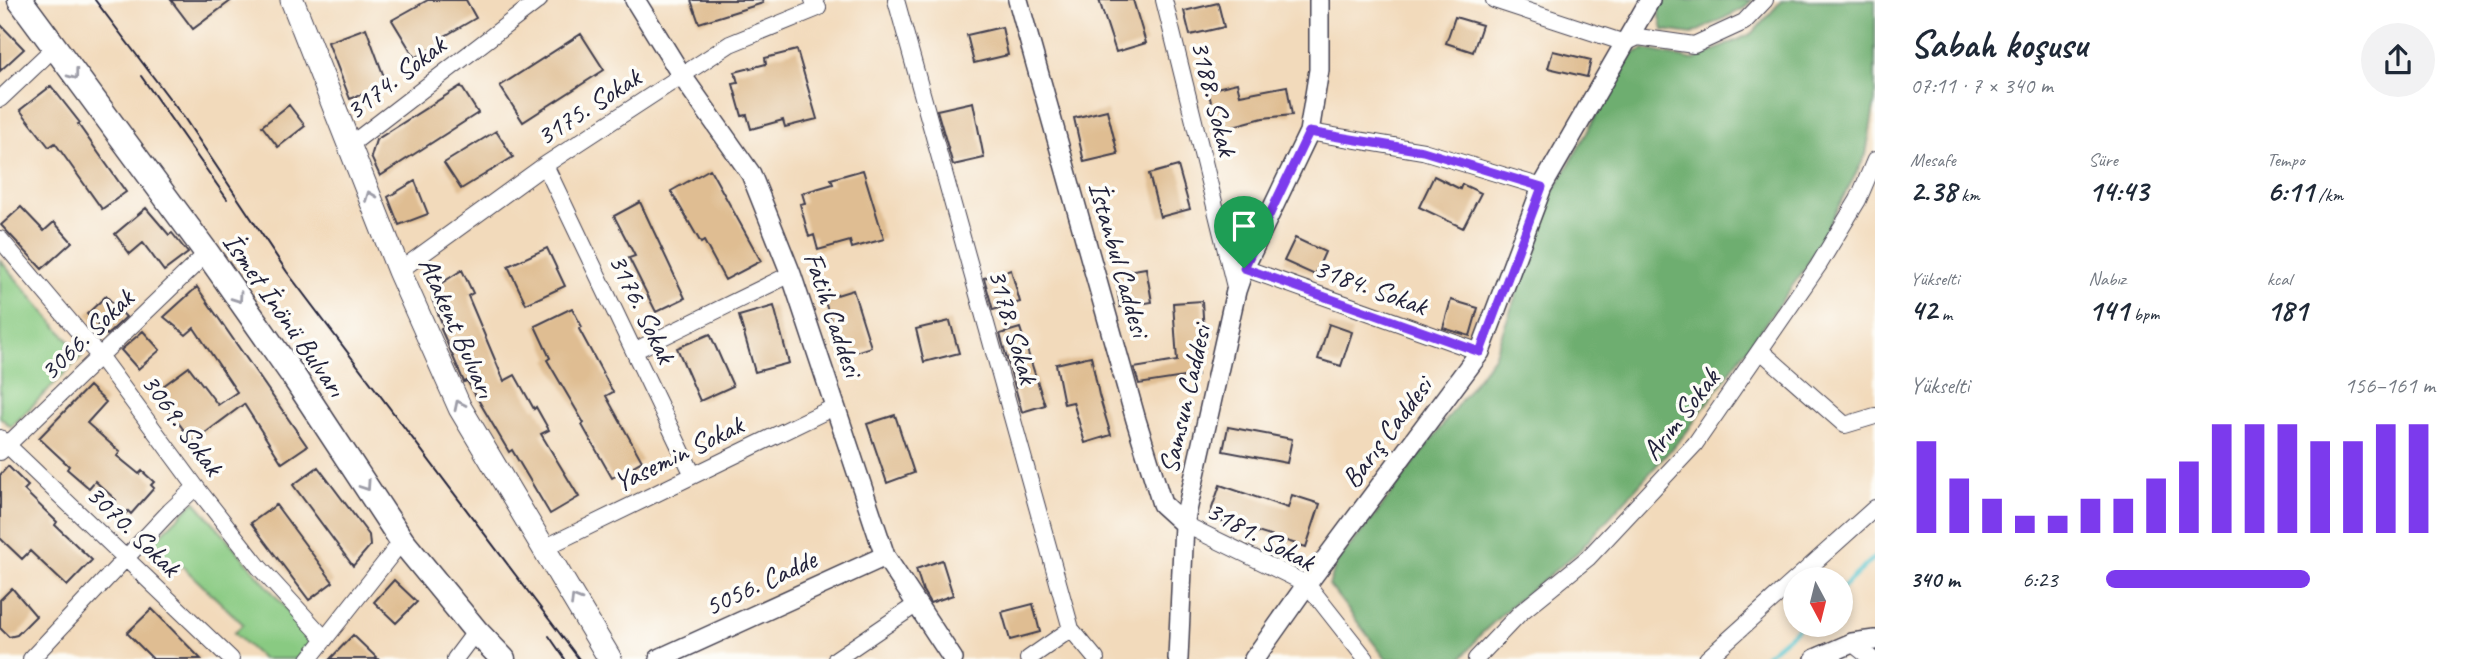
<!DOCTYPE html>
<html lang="tr">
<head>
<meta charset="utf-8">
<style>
  :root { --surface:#fff; --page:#f2f2f3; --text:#1f2937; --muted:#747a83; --accent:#7c3aed }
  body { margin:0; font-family:Caveat,sans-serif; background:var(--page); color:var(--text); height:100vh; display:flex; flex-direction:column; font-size:26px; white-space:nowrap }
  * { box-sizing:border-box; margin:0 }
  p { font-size:23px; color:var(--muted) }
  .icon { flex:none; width:38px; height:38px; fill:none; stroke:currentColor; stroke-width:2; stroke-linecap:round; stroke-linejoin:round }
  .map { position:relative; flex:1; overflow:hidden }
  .sheet { display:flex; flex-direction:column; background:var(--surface); width:595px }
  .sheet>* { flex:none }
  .needle { width:46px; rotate:173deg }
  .controls { position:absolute; left:1783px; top:567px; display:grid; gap:14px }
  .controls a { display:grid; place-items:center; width:70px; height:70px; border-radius:50%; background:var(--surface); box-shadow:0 4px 10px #0003; font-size:35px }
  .pin { position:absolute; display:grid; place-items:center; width:60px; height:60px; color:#fff; margin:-72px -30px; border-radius:50% 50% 50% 0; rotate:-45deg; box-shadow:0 0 7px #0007 }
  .pin .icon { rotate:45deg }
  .round { display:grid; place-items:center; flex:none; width:74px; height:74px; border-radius:37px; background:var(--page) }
  .summary { display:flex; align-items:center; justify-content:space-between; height:119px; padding:0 35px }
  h1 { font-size:38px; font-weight:600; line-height:52px }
  .figures { display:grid; grid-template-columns:repeat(3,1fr); gap:10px; height:119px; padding:7px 35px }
  .figures div { display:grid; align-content:center }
  .figures b { font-size:30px; font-weight:600 }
  .figures small { font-size:19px; font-weight:400 }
  .figures p { font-size:19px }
  .chart { height:196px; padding:14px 35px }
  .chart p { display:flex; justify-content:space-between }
  .chart svg { width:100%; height:126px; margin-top:7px; stroke:var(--accent); stroke-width:6 }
  ul { padding:0 35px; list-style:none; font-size:23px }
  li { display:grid; grid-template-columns:112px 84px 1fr; align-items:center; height:52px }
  li i { height:18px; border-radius:9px; background:var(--accent) }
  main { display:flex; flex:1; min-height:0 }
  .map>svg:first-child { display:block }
</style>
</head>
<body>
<main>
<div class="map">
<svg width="1875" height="659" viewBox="0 0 1875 659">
  <rect width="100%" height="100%" fill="#fdfcf7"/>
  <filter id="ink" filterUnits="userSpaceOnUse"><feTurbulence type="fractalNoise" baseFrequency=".0143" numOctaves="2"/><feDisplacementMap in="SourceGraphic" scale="14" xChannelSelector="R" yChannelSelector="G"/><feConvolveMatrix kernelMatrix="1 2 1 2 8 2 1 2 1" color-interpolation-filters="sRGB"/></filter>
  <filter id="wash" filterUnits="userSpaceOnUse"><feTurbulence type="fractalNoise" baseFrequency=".00686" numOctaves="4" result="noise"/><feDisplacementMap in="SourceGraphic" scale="28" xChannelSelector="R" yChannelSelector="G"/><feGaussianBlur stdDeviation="1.57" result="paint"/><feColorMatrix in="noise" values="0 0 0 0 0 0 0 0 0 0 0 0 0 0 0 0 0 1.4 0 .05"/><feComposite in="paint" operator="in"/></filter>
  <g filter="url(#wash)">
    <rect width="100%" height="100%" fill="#f2dabb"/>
    <!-- green -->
    <path fill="#89ca82" stroke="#56765e" stroke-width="2" d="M0,260L82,356L11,427L0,417Z
      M195,501L313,640L297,659H262L234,633L243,624L181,565L173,573L146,549Z"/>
    <!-- forest -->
    <path fill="#6eae70" stroke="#486856" stroke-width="2" d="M1663,0H1752L1743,9L1692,34L1663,30L1658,8Z
      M1782,0H1875V101L1866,155L1806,267L1685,434L1578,552L1513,604L1481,634L1461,659H1386L1329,585L1337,562L1374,517L1494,356L1553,193L1631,54L1644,49L1694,60L1753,33Z"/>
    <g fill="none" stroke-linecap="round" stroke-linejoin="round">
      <!-- stream -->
      <path stroke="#56c4cd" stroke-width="4.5" d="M1841,589L1875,557
        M1761,659L1802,625"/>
    </g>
    <g id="blocks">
      <!-- building -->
      <path fill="#dfbd92" d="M171,0H232L193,29Z
        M428,0H466L476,18L438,40L441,44L415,58L392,20Z
        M691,0H762L763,3L699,23Z
        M1099,0H1133L1146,43L1116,52Z
        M1218,3L1224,27L1190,35L1184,11Z
        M1455,17L1482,25L1473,52L1446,43Z
        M0,24L24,49L0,71Z
        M1002,27L1008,55L974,63L967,35Z
        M366,28L387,85L350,99L328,42Z
        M581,34L604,70L523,122L500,86Z
        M797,50L817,119L785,127L783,120L751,129L747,115L742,116L733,84L738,83L735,72L766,64L765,58Z
        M1553,51L1591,60L1587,77L1548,68Z
        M1237,83L1240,95L1287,86L1292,115L1263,118L1218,130L1208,90Z
        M51,86L80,123L78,124L126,192L102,209L55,143L49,147L20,110Z
        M461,86L478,113L380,176L371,157L376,140Z
        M973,102L984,158L953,165L937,110Z
        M289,105L305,126L278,147L262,126Z
        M1107,110L1118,154L1084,162L1074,118Z
        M496,131L513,157L461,189L444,163Z
        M1178,166L1190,209L1160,217L1149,174Z
        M710,169L761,261L725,280L704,241L701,243L671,191Z
        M863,170L884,239L852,248L850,241L818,250L814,235L809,237L800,204L805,203L802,193L833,184L831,179Z
        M1434,176L1460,189L1462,184L1481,193L1463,228L1419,207Z
        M415,181L428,214L399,225L388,197Z
        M640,202L685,298L656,312L629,258L635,256L614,216Z
        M21,207L44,231L54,222L72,242L42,269L1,225Z
        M146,208L169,235L172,233L188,253L164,271L143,243L130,254L115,234Z
        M1295,238L1325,252L1315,275L1284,261Z
        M547,248L565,286L526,304L508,266Z
        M1146,268L1152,302L1120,307L1115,273Z
        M462,270L473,293L468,296L504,381L515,375L534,409L536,407L549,430L541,434L579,497L550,514L512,450L509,452L467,381L464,382L441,329L444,328L432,299L434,288Z
        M1011,270L1020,302L993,310L984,278Z
        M197,287L307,446L282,463L244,404L193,442L155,392L189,367L218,405L237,392L194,328L186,335L164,317Z
        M853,290L871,347L843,356L824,299Z
        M106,296L126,317L107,335L87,314Z
        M1451,300L1478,308L1470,336L1443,328Z
        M1202,301L1205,347H1193L1197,375L1139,384L1134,368L1177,361L1173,303Z
        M774,306L789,363L755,372L739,316Z
        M572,308L582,327L579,329L613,392L606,396L642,461L612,478L582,425L584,423L547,360L550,358L535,326Z
        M950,321L959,353L924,362L916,329Z
        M1329,324L1352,332L1341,366L1318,359Z
        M1020,328L1045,405L1022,412L1000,334Z
        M143,331L160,350L138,369L121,350Z
        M710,334L733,386L700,401L677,348Z
        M1091,356L1099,395L1111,435L1085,443L1073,402L1064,404L1056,364Z
        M89,386L106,402L87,423L120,452L117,456L139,474L142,471L154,482L151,485L154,488L131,514L128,511L125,514L113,503L116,500L95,481L89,488L67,469L69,466L39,438Z
        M895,415L914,473L887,483L867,424Z
        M1228,427L1292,439L1287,463L1223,451Z
        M8,466L28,486L24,490L57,522L55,525L92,560L67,586L30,551L22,559L0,538V475Z
        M318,467L369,535L370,546L353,566L293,485Z
        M1220,485L1288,508L1292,495L1320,504L1306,547L1209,517Z
        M276,505L333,582L309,600L251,523Z
        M942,560L953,595L930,603L923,591L916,569Z
        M394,580L417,602L396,623L374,602Z
        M12,588L36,616L17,635L9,637L0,628V600Z
        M1033,604L1040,632L1010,640L1002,612Z
        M152,609L201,659H153L127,633Z
        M353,635L378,659H330Z"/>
    </g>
  </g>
  <g filter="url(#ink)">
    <use href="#blocks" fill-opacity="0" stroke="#413e4e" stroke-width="2"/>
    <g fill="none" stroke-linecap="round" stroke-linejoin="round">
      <defs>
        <path id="minor" d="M896,0L1071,629L1096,659
          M1164,0L1236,291
          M1494,0L1625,43L1638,37L1694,45L1744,22L1765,0
          M0,99L54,48
          M1309,132L1423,151L1542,187
          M350,145L539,0
          M545,165L693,475
          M0,239L100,357L196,487L259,567L325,639
          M1244,268L1480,352
          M399,271L545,165L730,44L818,8L813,0
          M634,351L791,274
          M1761,351L1845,425L1875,416
          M0,438L231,659
          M0,452L207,253
          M1184,524L1307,584L1366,659
          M544,548L836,406
          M1852,643L1872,659
          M31,659L170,511L196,487
          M309,659L402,541
          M455,659L476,631
          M836,659L917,604
          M1028,659L1071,629
          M1476,659L1520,613L1588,558L1695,444L1818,266L1858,200L1875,160
          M1707,659L1875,508"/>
        <path id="tertiary" d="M635,0L682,76L751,174L791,274L885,556L953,659
          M1018,0L1136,420L1162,504L1184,524
          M659,659L885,556
          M1178,659L1184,524L1236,291L1244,268L1309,132L1319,70V0
          M1254,659L1307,584L1480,352L1542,187L1650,0
          M1815,659L1852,643L1875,640"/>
        <path id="secondary" d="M292,0L399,271L460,408L610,659"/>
        <path id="primary" d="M20,0L207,253L292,374L402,541L476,631L503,659"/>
      </defs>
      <!-- minor casing -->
      <use href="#minor" stroke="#413e4e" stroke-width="18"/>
      <!-- tertiary casing -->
      <use href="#tertiary" stroke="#413e4e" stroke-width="22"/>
      <!-- secondary casing -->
      <use href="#secondary" stroke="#413e4e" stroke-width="25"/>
      <!-- primary casing -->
      <use href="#primary" stroke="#413e4e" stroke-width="27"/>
      <!-- minor -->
      <use href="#minor" stroke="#fff" stroke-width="16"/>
      <!-- tertiary -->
      <use href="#tertiary" stroke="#fff" stroke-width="19"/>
      <!-- secondary -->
      <use href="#secondary" stroke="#fff" stroke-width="23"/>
      <!-- primary -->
      <use href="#primary" stroke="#fff" stroke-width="24"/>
      <!-- tram -->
      <path stroke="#22223b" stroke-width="2" d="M95,0L185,119L287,272L579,659
        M141,76L227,199
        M549,636L565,659"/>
    </g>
    <!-- one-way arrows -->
    <defs><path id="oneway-chevron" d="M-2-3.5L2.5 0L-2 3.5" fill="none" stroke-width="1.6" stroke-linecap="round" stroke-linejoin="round" transform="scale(1.75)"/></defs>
    <g stroke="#9c9ca7">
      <use href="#oneway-chevron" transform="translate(74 75) rotate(53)"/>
      <use href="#oneway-chevron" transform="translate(370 196) rotate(-111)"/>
      <use href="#oneway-chevron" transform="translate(238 298) rotate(55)"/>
      <use href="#oneway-chevron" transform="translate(459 405) rotate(-116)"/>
      <use href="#oneway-chevron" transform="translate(366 486) rotate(56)"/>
      <use href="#oneway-chevron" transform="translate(575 600) rotate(-121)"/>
    </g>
  </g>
  <g fill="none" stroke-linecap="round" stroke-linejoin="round" filter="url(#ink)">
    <defs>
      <path id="route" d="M1309,132L1423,151L1542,187L1480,352L1244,268Z"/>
    </defs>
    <!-- route casing -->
    <use href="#route" stroke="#fff" stroke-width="14"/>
    <!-- route -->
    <use href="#route" stroke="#7c3aed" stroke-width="9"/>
  </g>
  <g text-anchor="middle" stroke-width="7" stroke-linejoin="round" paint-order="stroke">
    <!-- street labels -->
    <g font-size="28" fill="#22223b" stroke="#fdfcf7">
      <text transform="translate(395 77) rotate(-38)" y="10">3174. Sokak</text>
      <text transform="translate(1215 98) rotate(76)" y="10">3188. Sokak</text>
      <text transform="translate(588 106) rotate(-33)" y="10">3175. Sokak</text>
      <text transform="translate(1120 259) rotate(74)" y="10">İstanbul Caddesi</text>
      <text transform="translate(1371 286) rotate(20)" y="10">3184. Sokak</text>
      <text transform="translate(643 308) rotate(64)" y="10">3176. Sokak</text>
      <text transform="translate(285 314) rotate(55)" y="10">İsmet İnönü Bulvarı</text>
      <text transform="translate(834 314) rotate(71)" y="10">Fatih Caddesi</text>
      <text transform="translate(1014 326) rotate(74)" y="10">3178. Sokak</text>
      <text transform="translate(458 327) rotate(66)" y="10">Atakent Bulvarı</text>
      <text transform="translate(86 334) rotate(-44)" y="10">3066. Sokak</text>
      <text transform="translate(1184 399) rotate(-77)" y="10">Samsun Caddesi</text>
      <text transform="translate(1680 414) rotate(-52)" y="10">Arım Sokak</text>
      <text transform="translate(183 424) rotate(54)" y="10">3069. Sokak</text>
      <text transform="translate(1386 432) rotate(-53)" y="10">Barış Caddesi</text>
      <text transform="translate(678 453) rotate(-26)" y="10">Yasemin Sokak</text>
      <text transform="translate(134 530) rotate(44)" y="10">3070. Sokak</text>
      <text transform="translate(1261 535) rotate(28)" y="10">3181. Sokak</text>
      <text transform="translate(760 582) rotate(-25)" y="10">5056. Cadde</text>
    </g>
  </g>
</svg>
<div class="controls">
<a><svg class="needle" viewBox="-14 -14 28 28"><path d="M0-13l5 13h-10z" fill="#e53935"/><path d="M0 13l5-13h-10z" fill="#747a83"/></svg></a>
</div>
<div class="pin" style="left:1244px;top:268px;background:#1e9e55"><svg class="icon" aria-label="arrive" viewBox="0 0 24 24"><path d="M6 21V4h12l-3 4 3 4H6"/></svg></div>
</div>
<section class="sheet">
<div class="summary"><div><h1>Sabah koşusu</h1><p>07:11 · 7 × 340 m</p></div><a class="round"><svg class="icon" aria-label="share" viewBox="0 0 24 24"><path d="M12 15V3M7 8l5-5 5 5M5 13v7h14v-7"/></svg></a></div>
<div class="figures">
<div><p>Mesafe</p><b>2.38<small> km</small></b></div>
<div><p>Süre</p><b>14:43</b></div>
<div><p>Tempo</p><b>6:11<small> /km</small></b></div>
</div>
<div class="figures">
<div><p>Yükselti</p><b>42<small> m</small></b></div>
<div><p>Nabız</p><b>141<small> bpm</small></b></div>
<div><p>kcal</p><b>181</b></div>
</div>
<div class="chart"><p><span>Yükselti</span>156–161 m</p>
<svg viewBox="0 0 160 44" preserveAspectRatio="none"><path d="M5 44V12M15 44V25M25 44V32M35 44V38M45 44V38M55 44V32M65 44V32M75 44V25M85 44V19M95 44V6M105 44V6M115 44V6M125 44V12M135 44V12M145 44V6M155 44V6"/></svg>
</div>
<ul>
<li><b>340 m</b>6:23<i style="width:62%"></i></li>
</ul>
</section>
</main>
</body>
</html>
